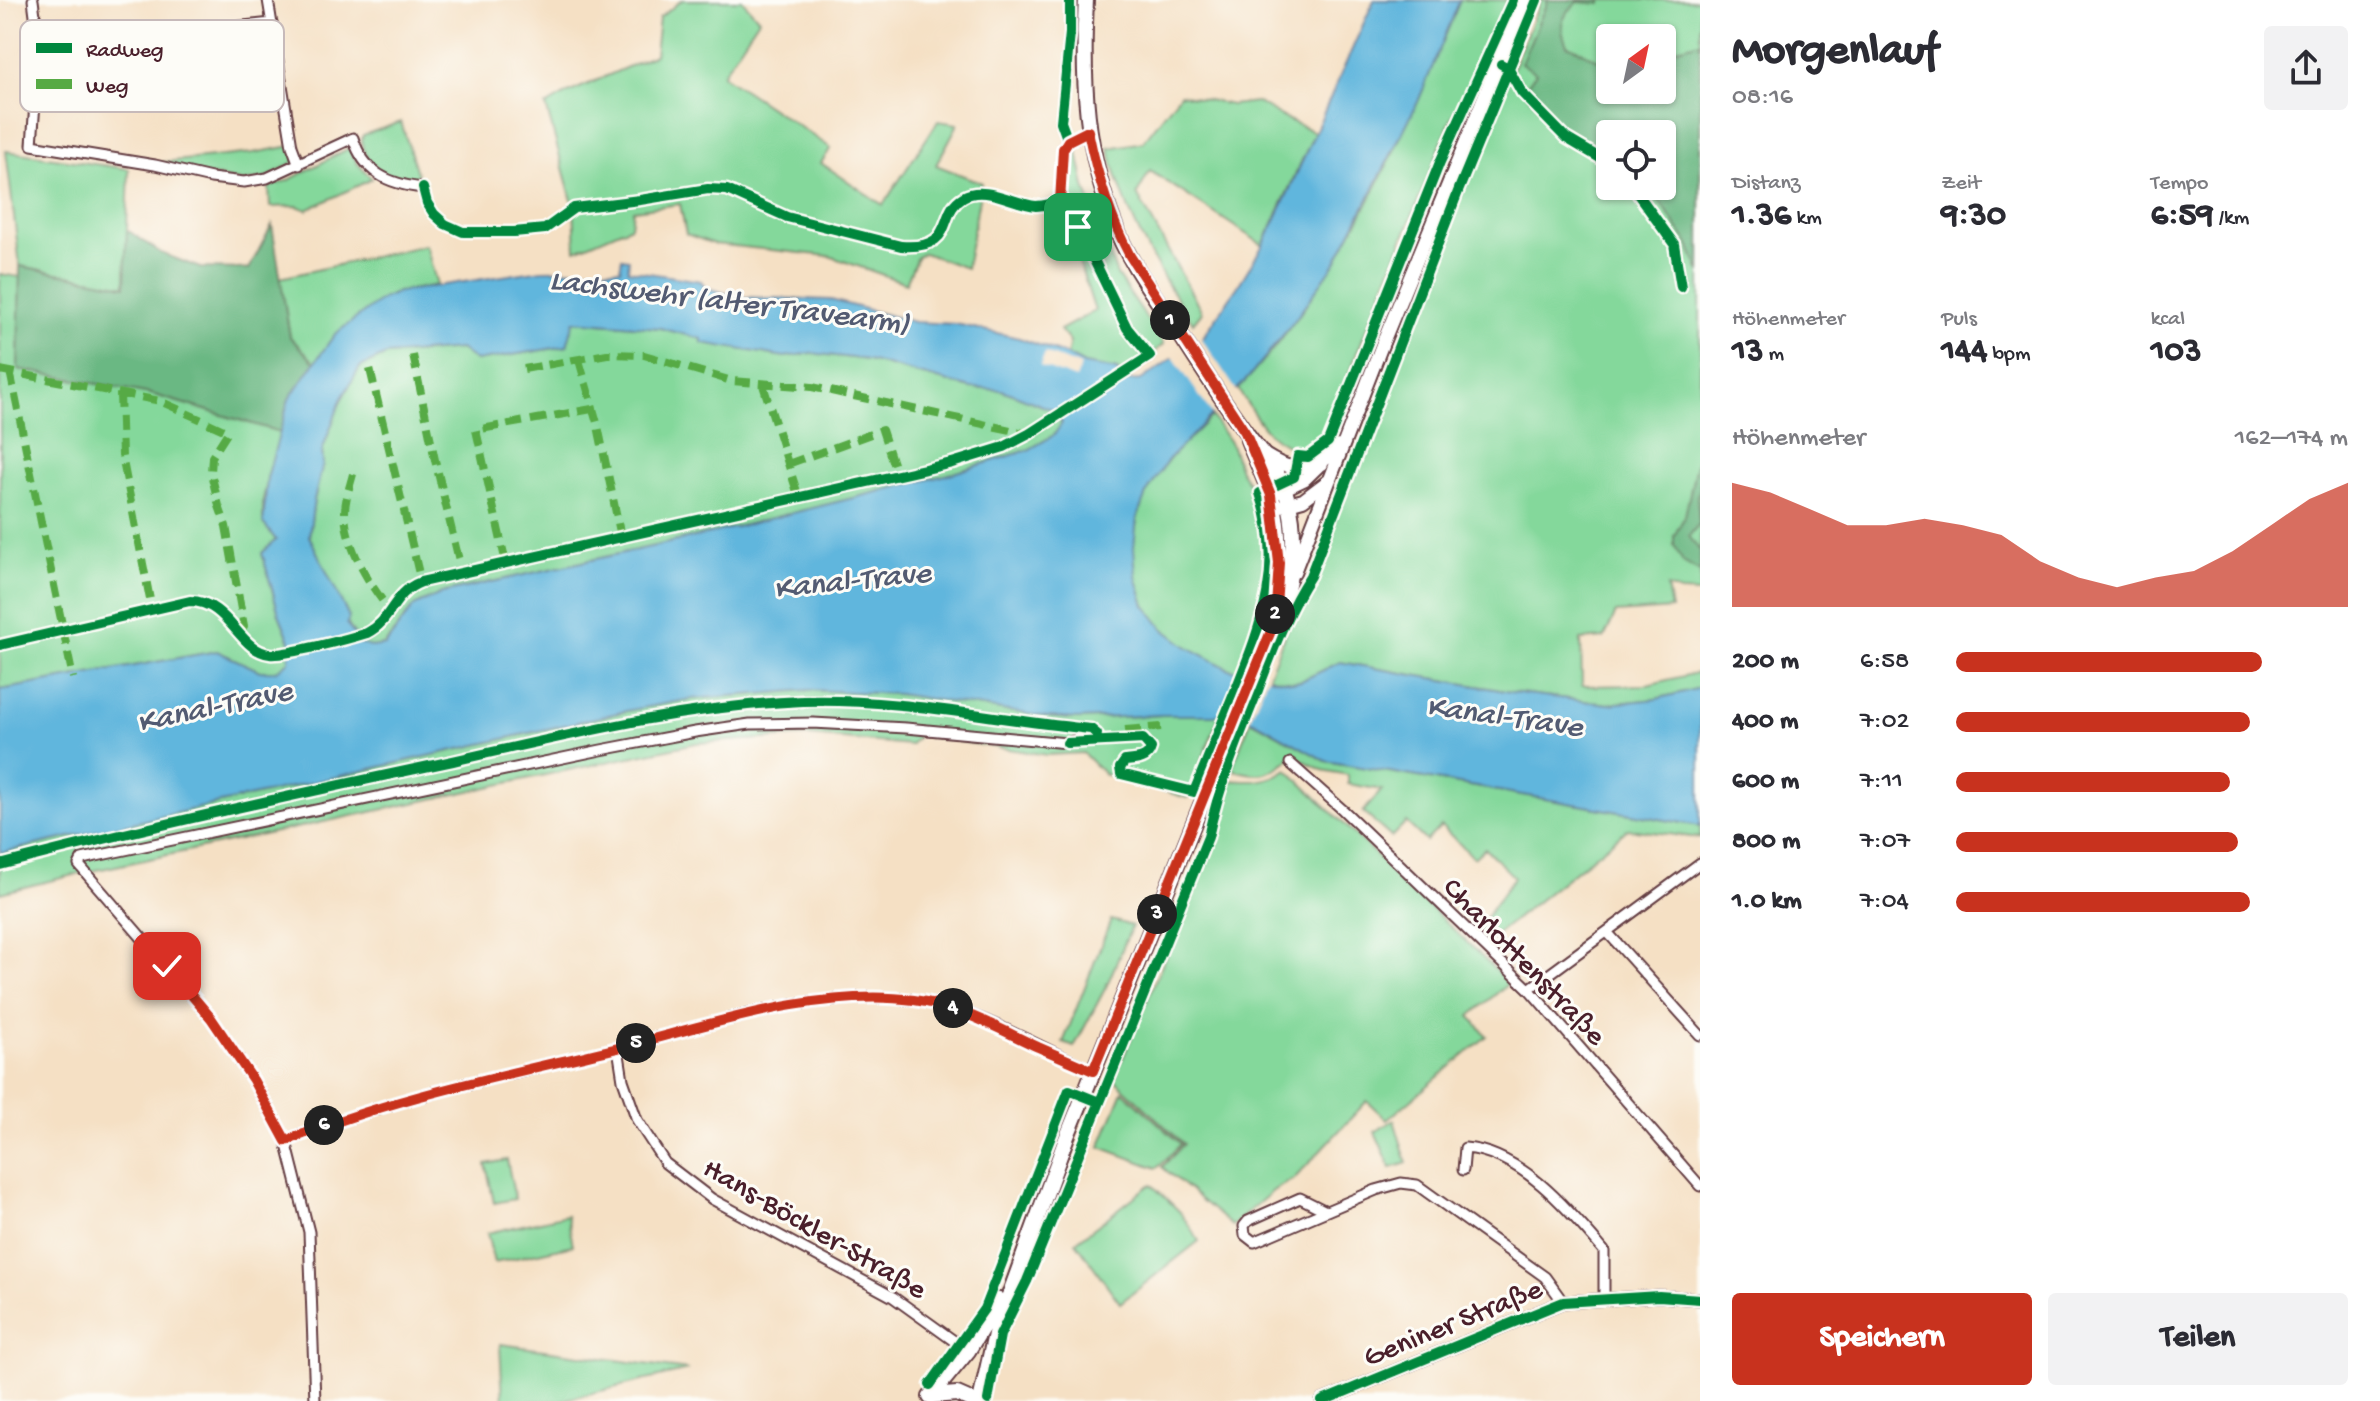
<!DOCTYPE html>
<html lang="de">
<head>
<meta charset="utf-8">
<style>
  :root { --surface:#fff; --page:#f2f2f3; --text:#2b2b33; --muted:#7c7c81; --accent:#c8321e }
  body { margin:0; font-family:"Gochi Hand",sans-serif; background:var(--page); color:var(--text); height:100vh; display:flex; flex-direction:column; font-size:30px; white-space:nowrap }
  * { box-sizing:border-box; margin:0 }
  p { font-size:26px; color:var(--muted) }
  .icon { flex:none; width:44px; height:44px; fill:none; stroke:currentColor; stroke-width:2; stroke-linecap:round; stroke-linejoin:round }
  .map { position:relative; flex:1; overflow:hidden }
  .side { display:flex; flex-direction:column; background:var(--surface); width:680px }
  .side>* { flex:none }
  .needle { width:52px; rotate:33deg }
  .tools { position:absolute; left:1596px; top:24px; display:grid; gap:16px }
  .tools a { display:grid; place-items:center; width:80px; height:80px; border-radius:8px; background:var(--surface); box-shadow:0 2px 6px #0004; font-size:40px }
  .pin { position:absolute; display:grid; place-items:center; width:68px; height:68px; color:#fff; margin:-34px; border-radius:16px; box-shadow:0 4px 12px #0006 }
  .km { position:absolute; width:40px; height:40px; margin:-20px; border-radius:50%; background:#222; color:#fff; font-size:22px; line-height:40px; text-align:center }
  .round { display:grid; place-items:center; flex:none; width:84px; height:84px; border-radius:8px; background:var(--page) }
  .overview { display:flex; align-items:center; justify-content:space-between; height:136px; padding:0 32px }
  h1 { font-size:44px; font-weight:800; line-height:60px }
  .metrics { display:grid; grid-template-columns:repeat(3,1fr); gap:12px; height:136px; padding:8px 32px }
  .metrics div { display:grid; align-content:center }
  .metrics b { font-size:34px; font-weight:800 }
  .metrics small { font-size:22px; font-weight:400 }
  .metrics p { font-size:22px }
  .chart { height:224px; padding:16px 32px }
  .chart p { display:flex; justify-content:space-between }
  .chart svg { width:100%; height:144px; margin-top:8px; fill:var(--accent); opacity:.7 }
  .primary-button { display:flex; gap:16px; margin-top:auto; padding:16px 32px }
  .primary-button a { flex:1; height:92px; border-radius:8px; background:var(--accent); color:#fff; font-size:32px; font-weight:800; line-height:92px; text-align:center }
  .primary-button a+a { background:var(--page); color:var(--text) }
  ul { padding:0 32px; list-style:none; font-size:26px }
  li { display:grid; grid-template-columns:128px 96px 1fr; align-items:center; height:60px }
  li i { height:20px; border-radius:10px; background:var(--accent) }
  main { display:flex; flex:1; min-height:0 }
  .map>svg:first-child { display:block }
</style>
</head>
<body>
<main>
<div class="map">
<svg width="1700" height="1401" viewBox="0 0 1700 1401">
  <rect width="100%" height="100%" fill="#fdfcf7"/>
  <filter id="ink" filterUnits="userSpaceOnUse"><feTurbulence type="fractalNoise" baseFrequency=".0125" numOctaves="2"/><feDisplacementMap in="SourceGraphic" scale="16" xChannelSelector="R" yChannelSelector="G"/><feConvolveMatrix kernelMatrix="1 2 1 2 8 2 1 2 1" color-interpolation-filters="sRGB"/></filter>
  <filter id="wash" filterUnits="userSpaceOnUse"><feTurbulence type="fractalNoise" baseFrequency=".006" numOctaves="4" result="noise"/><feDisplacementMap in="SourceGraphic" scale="32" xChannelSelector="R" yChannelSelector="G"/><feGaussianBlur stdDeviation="1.8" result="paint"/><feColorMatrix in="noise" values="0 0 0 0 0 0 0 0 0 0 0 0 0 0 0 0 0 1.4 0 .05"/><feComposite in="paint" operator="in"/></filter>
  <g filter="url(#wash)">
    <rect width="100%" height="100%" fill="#f5e0c4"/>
    <!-- green -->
    <path fill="#84d89b" stroke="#677c63" stroke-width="2" fill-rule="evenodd" d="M682,0H742L759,19L722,75L831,148L821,163L883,205L938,121L958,124L936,165L982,183L966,268L924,253L917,257L906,283L829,256L714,244L686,234L680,204L633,210L631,226L576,250L574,208L546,106L568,93L655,55L659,18Z
      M1460,0H1508L1469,87L1453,115L1322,440L1306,452C1266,442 1259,421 1238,389C1342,280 1403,137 1460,0Z
      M1541,0H1700V593L1680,592L1667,587L1671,609L1616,613L1604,638L1581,640L1582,686L1647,685L1700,672V688L1656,699L1608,704L1511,692L1340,662L1301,681L1292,682L1268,677L1296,607L1311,581C1384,386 1460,192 1541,0ZM1610,38H1662V90H1610ZM1610,134H1662V186H1610Z
      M1180,94L1231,105L1256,102L1286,119L1315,132L1263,245L1150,171L1137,194L1202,312L1193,323C1156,270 1123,211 1109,148L1143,142Z
      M401,122L419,179C396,187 355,161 363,135Z
      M292,146L297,160L267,178L244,182L155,165L164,162L253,153Z
      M349,148L357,163L372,179L307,210L297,206L270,207L269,187L289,180Z
      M1077,148L1085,187L1117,275L1164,344L1137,367L1122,373L1117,370L1084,364L1067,355L1070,342L1060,330L1095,311L1078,259L1088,239L1067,193L1070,149Z
      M6,151L129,169L125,286L20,266Z
      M426,245L437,285L398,292L382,299L315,363L290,337L280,278Z
      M0,274L20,277L18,369L151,394L280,432L263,499V523L276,540L262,553L279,614L290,641L289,661L277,671H260L217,651L0,690Z
      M573,321L660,328L703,339L702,342L785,357L811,353L868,360L971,388L1002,390L1056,411L1062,424L1054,435L1028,450L950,474L700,536L442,593L414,606L384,645L371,647L360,644L347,623L348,617L309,536L314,500L323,464L322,451L341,400L360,367L386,355L461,349L476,361L567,346Z
      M1212,416L1231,444L1240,470L1256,494L1268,544V578L1260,613L1238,672C1207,663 1170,641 1151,615C1128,583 1130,530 1145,496C1159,464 1188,440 1212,416Z
      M809,690L898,694L1048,717L1077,719L1162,715H1220L1187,798L1112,775H1105L1083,753L1047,755L919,735L910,745L810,736L696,743L78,874L0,893V853L631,710L692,699Z
      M1251,720L1326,761L1700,826V838L1628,829L1489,940L1478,929L1514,877L1485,848L1474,858L1441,826L1426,841L1406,822L1391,837L1363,812L1382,790L1348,784V775L1322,770L1293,755C1271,776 1260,778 1231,769Z
      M1287,769L1509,983L1470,1016L1487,1036L1387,1120L1367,1101L1294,1179L1274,1190L1232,1226L1162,1167L1184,1144L1114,1079L1204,864L1214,815L1228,780C1250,782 1268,783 1287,769Z
      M1111,920L1132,926L1106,987L1074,1047L1063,1043Z
      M1123,1091L1181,1144L1157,1168L1100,1147Z
      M1394,1120L1407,1163L1391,1168L1375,1132Z
      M507,1160L515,1199L494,1203L486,1164Z
      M1151,1184L1180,1212L1199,1241L1120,1303L1076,1242Z
      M567,1215L573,1245L494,1263L487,1233Z
      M500,1345V1344L688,1370L559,1401H503Z"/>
    <!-- forest -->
    <path fill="#6bb883" stroke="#5a6c57" stroke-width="2" d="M1548,0H1601V4L1578,2C1561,17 1558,25 1567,45C1584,50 1595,62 1610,63V90H1662V52L1700,42V272L1688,243L1649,186H1662V134H1610V155C1573,147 1548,116 1523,90L1536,73L1521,63Z
      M272,225L290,337L315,363L289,399L280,432L151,394L18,369L20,266L125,286L127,230L161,253L200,268L249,269Z
      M1700,446V490L1697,496L1699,524L1689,536L1700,551V572L1683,562L1674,545V536L1685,516Z"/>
    <!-- water -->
    <path fill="#60b6dd" stroke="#556a84" stroke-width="2" fill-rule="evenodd" d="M1374,0H1460L1418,102L1336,262L1292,324L1251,375L1168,460L1146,494L1137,518L1134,547L1136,576L1145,605L1164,629L1186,646L1229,669L1292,682L1301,681L1340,662L1511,692L1608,704L1656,699L1700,688V826L1326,761L1254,721L1220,715H1162L1077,719L1047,717L898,694L809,690L692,699L631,710L0,853V690L217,651L260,671H276L289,661L290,641L279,614L262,553L276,540L263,523L267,478L289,399L335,334L382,299L398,292L542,270L620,269L622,258L629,259L628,270L701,281L706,288L740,297L831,300L914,322L956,324L1019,338L1067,355L1084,364L1117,370L1120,379L1125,381L1141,380L1203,337L1238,286L1263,245L1287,195ZM574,321L660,328L702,339V343L785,357L811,353L868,360L971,388L1002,390L1056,411L1062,423L1054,435L1028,450L950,474L700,536L442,593L414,606L385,645L371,647L360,644L347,624L349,617L309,536L314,500L323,464L322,451L341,400L360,367L386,355L460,349L476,361L567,346Z"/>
    <!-- pier -->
    <path fill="#f5e0c4" d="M1199,335L1239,394L1215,419L1171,354Z
      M1045,353L1081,366L1076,379L1040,366Z
      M1241,668L1269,673L1248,724L1220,719Z"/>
  </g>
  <g filter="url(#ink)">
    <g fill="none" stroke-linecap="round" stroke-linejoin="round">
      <defs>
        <path id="minor" d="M33,0L39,46L32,145L155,165L211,178L244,182L267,178L353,138C364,173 388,184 423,188
          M268,0L292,146L299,165
          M39,46L272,23
          M1088,131L1068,141L1063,149L1060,202L1078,227L1129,331
          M1290,763L1343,810L1529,989L1700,1186
          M1608,933L1700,1035
          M1529,989L1700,863
          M618,1048L623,1080L637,1120L665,1163L712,1199L893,1297L968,1351
          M286,1141C393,1097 506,1075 618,1048C710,1025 819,987 914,1000C974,1008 1037,1046 1093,1071
          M1463,1170L1465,1148C1521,1152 1570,1211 1604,1251V1298
          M1326,1211L1300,1198L1248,1221L1244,1226L1245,1235L1254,1242L1376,1190L1401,1183L1417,1185L1545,1277L1563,1302
          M315,1401L309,1232L286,1141L253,1080L211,1018L79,865L82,859L601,750L695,732L750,724L813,723L906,728L1067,743L1090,734"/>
        <path id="tertiary" d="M1322,1401L1563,1302L1659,1296L1700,1299"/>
        <path id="secondary" d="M1265,455C1289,470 1295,469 1322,464
          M1278,492L1305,479L1339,446
          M1281,506L1303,500L1328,481
          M1294,572L1382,345L1524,0"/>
        <path id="primary" d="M1248,440C1255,458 1263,475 1270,493C1281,520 1280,577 1276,606
          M932,1396L957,1394L973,1401
          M930,1397L968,1351L999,1300
          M980,1401L995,1334L1066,1139L1282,605C1295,569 1298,521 1283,486C1274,464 1258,450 1245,431C1220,397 1197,361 1174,325C1153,294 1129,262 1115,226C1085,150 1082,81 1086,0"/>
      </defs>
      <!-- minor casing -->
      <use href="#minor" stroke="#643c42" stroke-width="13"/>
      <!-- tertiary casing -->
      <use href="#tertiary" stroke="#643c42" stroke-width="15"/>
      <!-- secondary casing -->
      <use href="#secondary" stroke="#643c42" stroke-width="16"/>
      <!-- primary casing -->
      <use href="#primary" stroke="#643c42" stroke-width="18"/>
      <!-- minor -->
      <use href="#minor" stroke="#fff" stroke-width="9"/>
      <!-- tertiary -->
      <use href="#tertiary" stroke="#fff" stroke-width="11"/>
      <!-- secondary -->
      <use href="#secondary" stroke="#fff" stroke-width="12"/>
      <!-- primary -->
      <use href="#primary" stroke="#fff" stroke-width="14"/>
      <!-- quiet -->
      <path stroke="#57aa44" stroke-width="8" stroke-dasharray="16 8" stroke-linecap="butt" d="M413,355L435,460L462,573
        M579,360L598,426L621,537
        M370,369L421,582
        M524,369L607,354L644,355L732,381L812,387L1029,434
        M0,370L160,401L228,432L212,457L211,473L219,506L226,526L244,626L239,633
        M10,371L73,678
        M763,385L799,498
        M120,393L122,456L152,610
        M788,464L882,430L897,476
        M353,474C350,486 345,499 345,512C345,545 369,585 390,610
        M506,563L476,430L592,409
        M1125,730L1161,727"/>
      <defs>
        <path id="cycleway" d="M1501,64L1508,68L1522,93L1566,138L1610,164
          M1632,186L1674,244L1681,287
          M423,188L427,203L434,214L445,224L463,232H514L545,229L574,208L640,200L708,189L727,190L787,217L901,246C958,250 936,213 963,197C984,184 1014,204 1036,206C1043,206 1053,203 1060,202
          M0,645L190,601C229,601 239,651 270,654C284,656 351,638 367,633C393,620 392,593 421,582L952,463L1004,447L1029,434L1150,356L1127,328L1078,227L1060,202L1063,149L1068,141L1061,122L1070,33V0
          M1067,743L1143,739L1151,748C1148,760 1136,760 1125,761L1120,768L1121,774L1194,792C1208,758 1222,724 1236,689C1262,623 1285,565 1260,493L1294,477L1298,456L1308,457L1328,442L1440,162L1513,0
          M0,865C150,826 301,793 453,761C569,735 684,706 803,701C900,698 995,720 1091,729L1097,734
          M930,1385L984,1309L1069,1090L1099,1102
          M988,1400L1000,1335L1027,1281L1208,837C1219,786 1238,739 1258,690C1273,651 1287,611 1310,576L1459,189L1537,0
          M1322,1401L1563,1302L1659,1296L1700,1299"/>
      </defs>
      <!-- cycleway casing -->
      <use href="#cycleway" stroke="#fdfcf7" stroke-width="15"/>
      <!-- cycleway -->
      <use href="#cycleway" stroke="#00873e" stroke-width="10"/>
    </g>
  </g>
  <g fill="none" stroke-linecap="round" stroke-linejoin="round" filter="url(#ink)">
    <defs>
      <path id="route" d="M167,966L211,1018L253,1080L286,1141C393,1097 506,1075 618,1048C710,1025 819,987 914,1000C960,1006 997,1028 1038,1047C1056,1055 1075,1063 1093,1071L1275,621L1279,563L1271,495L1245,432L1130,256C1109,216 1097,175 1088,131L1068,141L1063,149L1060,202L1078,227"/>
    </defs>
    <!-- route casing -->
    <use href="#route" stroke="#fff" stroke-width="16"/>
    <!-- route -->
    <use href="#route" stroke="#c8321e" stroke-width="10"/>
  </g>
  <g text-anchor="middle" stroke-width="6" stroke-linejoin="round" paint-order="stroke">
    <!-- street labels -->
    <g font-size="30" fill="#4a1f2b" stroke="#fdfcf7">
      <text transform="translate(1526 960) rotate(46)" y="10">Charlottenstraße</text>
      <text transform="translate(816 1227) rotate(30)" y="10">Hans-Böckler-Straße</text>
      <text transform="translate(1452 1321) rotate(-22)" y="10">Geniner Straße</text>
    </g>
    <!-- water labels -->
    <g font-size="32" font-style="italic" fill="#535b72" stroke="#fdfcf7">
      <text transform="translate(730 299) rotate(7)" y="11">Lachswehr (alter Travearm)</text>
      <text transform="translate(852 578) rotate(-6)" y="11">Kanal-Trave</text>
      <text transform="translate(214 704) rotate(-12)" y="11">Kanal-Trave</text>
      <text transform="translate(1505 714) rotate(8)" y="11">Kanal-Trave</text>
    </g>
  </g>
  <!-- legend -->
  <rect x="20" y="20" width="264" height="92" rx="12" fill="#fdfcf7" stroke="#c7baba" stroke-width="2"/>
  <rect x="36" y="43" width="36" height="10" fill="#00873e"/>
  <rect x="36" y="79" width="36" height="10" fill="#57aa44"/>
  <g font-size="22" fill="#4a1f2b">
    <text x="86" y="56">Radweg</text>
    <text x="86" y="92">Weg</text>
  </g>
</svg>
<div class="tools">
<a><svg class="needle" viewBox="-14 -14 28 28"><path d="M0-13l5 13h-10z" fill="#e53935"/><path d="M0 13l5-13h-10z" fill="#7c7c81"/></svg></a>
<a><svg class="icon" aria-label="locate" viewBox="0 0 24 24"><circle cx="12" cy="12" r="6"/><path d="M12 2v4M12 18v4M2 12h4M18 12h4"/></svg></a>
</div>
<div class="pin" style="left:1078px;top:227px;background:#1e9e55"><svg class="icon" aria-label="arrive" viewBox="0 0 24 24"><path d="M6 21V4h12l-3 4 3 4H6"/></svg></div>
<div class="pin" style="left:167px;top:966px;background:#d93025"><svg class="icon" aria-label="check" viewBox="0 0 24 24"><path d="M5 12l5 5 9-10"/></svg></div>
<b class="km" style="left:1170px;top:320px">1</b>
<b class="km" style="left:1275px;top:614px">2</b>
<b class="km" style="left:1157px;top:914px">3</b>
<b class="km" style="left:953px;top:1008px">4</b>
<b class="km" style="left:636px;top:1043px">5</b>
<b class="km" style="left:324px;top:1125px">6</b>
</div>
<section class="side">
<div class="overview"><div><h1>Morgenlauf</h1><p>08:16</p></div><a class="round"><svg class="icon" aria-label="share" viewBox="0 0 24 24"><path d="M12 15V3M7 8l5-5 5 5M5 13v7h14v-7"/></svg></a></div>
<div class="metrics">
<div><p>Distanz</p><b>1.36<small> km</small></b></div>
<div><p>Zeit</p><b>9:30</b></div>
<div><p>Tempo</p><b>6:59<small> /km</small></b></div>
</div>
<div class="metrics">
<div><p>Höhenmeter</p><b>13<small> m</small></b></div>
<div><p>Puls</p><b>144<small> bpm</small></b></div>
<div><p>kcal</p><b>103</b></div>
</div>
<div class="chart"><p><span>Höhenmeter</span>162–174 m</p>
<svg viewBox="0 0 160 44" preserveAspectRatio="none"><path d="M0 44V6L10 9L20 14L30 19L40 19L50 17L60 19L70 22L80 30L90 35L100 38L110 35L120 33L130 27L140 19L150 11L160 6V44z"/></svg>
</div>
<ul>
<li><b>200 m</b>6:58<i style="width:78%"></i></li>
<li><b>400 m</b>7:02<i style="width:75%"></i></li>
<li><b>600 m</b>7:11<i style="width:70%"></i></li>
<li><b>800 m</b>7:07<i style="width:72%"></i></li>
<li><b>1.0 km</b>7:04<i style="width:75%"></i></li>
</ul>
<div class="primary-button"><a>Speichern</a><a>Teilen</a></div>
</section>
</main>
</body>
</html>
